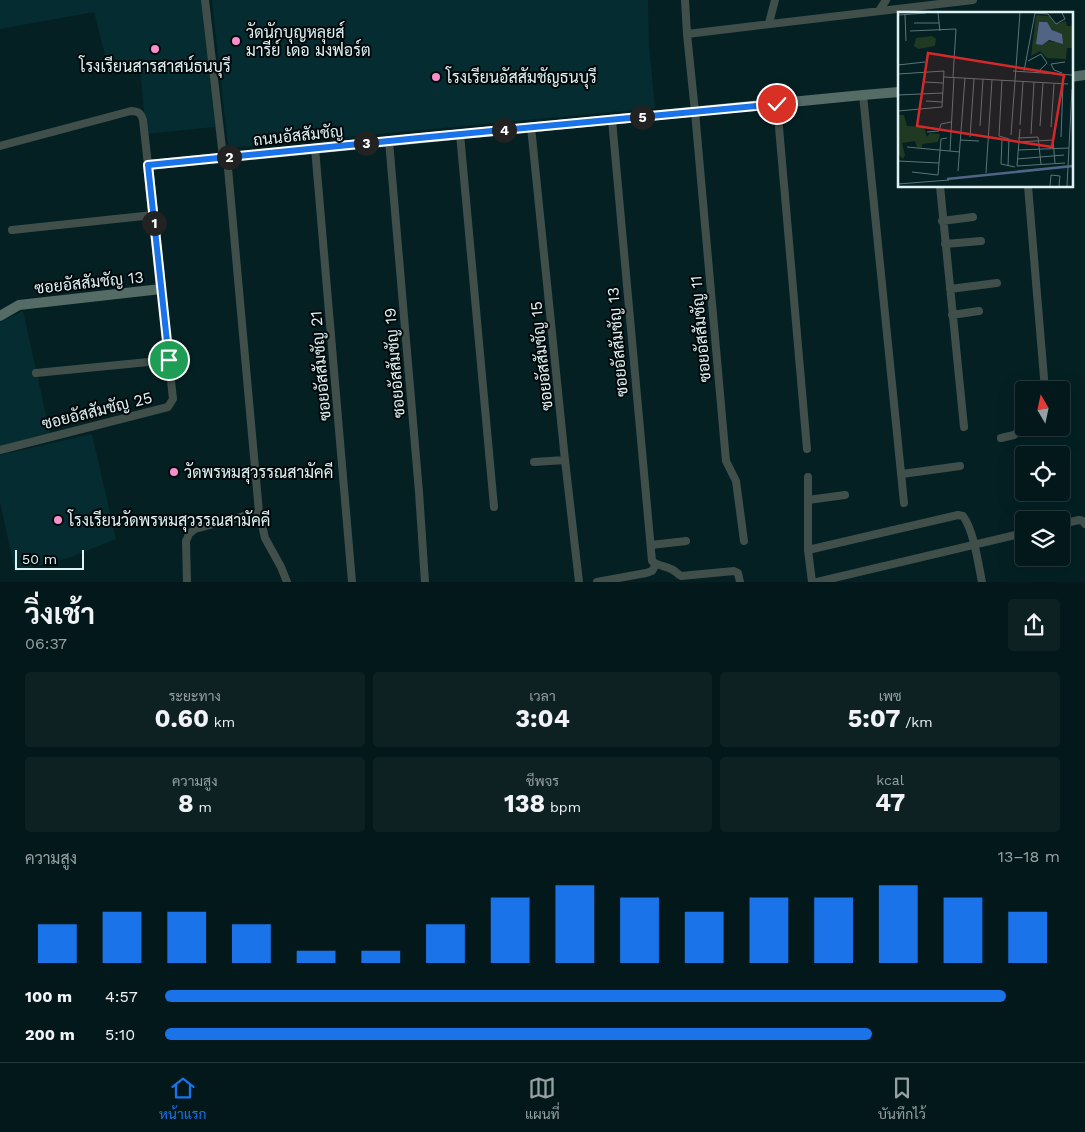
<!DOCTYPE html>
<html lang="th">
<head>
<meta charset="utf-8">
<style>
  :root { --surface:#03181a; --page:#0d2123; --text:#f1f3f6; --muted:#97a0a2; --line:#243739; --accent:#1a73e8 }
  body { margin:0; font-family:"Work Sans",Sarabun,sans-serif; background:var(--page); color:var(--text); height:100vh; display:flex; flex-direction:column; font-size:19px; white-space:nowrap }
  * { box-sizing:border-box; margin:0 }
  p { font-size:16px; color:var(--muted) }
  .icon { flex:none; width:28px; height:28px; fill:none; stroke:currentColor; stroke-width:2; stroke-linecap:round; stroke-linejoin:round }
  .map { position:relative; height:582px; overflow:hidden }
  .side { display:flex; flex-direction:column; background:var(--surface); flex:1 }
  .side>* { flex:none }
  .needle { width:32px; rotate:351deg }
  .tools { position:absolute; left:1015px; top:381px; display:grid; gap:10px }
  .tools a { display:grid; place-items:center; width:55px; height:55px; border-radius:5px; background:var(--surface); box-shadow:0 5px 20px #0002,0 0 0 1px var(--line); font-size:25px }
  .scale { position:absolute; left:15px; bottom:12px; width:69px; box-sizing:border-box; padding-left:5px; border:2px solid #def2f4; border-top:0; font-size:14px; line-height:18px; white-space:nowrap; color:#def2f4; -webkit-text-stroke:4px #00080a; paint-order:stroke }
  .pin { position:absolute; display:grid; place-items:center; width:42px; height:42px; color:#fff; margin:-21px; border:2px solid #fff; border-radius:50%; box-shadow:0 1px 5px #0007 }
  .km { position:absolute; width:25px; height:25px; margin:-12px; border-radius:50%; background:#222; color:#fff; font-size:14px; line-height:25px; text-align:center }
  .round { display:grid; place-items:center; flex:none; width:52px; height:52px; border-radius:5px; background:var(--page) }
  .head { display:flex; align-items:center; justify-content:space-between; height:85px; padding:0 25px }
  h1 { font-size:28px; font-weight:700; line-height:38px }
  .stats { display:grid; grid-template-columns:repeat(3,1fr); gap:8px; height:85px; padding:5px 25px }
  .stats div { display:grid; align-content:center; border-radius:5px; background:var(--page); text-align:center }
  .stats b { font-size:25px; font-weight:700 }
  .stats small { font-size:14px; font-weight:400 }
  .stats p { font-size:14px }
  .chart { height:140px; padding:10px 25px }
  .chart p { display:flex; justify-content:space-between }
  .chart svg { width:100%; height:90px; margin-top:5px; stroke:var(--accent); stroke-width:6 }
  ul { padding:0 25px; list-style:none; font-size:16px }
  li { display:grid; grid-template-columns:80px 60px 1fr; align-items:center; height:38px }
  li i { height:12px; border-radius:6px; background:var(--accent) }
  .tabs { display:flex; justify-content:space-around; align-items:center; height:70px; border-top:1px solid var(--line); background:var(--surface); font-size:14px; color:var(--muted) }
  .tabs a { display:grid; justify-items:center; gap:2px }
  .tabs .active { color:var(--accent) }
  .map>svg:first-child { display:block }
</style>
</head>
<body>
<div class="map">
<svg width="1085" height="582" viewBox="0 0 1085 582">
  <rect width="100%" height="100%" fill="#042023"/>
  <!-- built -->
  <path fill="#052c30" d="M0,0H201L215,127L146,134L140,68L109,70L94,12L0,29Z
    M212,0H648L649,45L655,108L230,148L228,146Z
    M23,311L50,433L0,446V322Z
    M92,434L116,539L71,557L15,572L0,502V455Z"/>
  <g fill="none" stroke-linecap="round" stroke-linejoin="round">
    <!-- street -->
    <path stroke="#414f4b" stroke-width="8" d="M205,0L223,157
      M685,0L687,34L695,112L726,461L736,481L744,541
      M879,11L886,0
      M769,23L775,0
      M687,34L973,0
      M863,95L904,503
      M777,104L807,449
      M612,120L652,561C658,566 665,566 671,569C676,571 677,574 681,576L734,571L738,573L740,582
      M531,127L565,460L579,582
      M460,134L494,507
      M389,141L419,492L425,582
      M0,146L131,111C138,111 141,113 143,120L148,165
      M315,148L352,582
      M227,157L259,512L265,538L281,567L287,582
      M940,186L964,427
      M1028,186L1045,390
      M942,221L973,217
      M12,230L153,215
      M945,244L981,241
      M950,289L997,283
      M952,315L979,311
      M36,373L169,360
      M1001,438L1014,435L1021,429L1022,415L1024,410
      M0,450L168,407L173,399L161,289
      M534,462L565,460
      M902,474L960,466
      M808,477V550L812,582
      M808,500L845,495
      M1061,524L1079,520L1083,521L1085,524
      M651,545L686,541
      M808,550L958,515L963,516C974,531 978,563 982,582
      M187,582L186,541L189,534L195,529L259,512
      M597,582L646,573L652,571L656,564
      M817,582L1024,533"/>
    <!-- secondary -->
    <path stroke="#556c66" stroke-width="10" d="M1071,77L1085,75
      M0,316L19,305L161,289L148,165L863,95L899,92"/>
  </g>
  <g fill="none" stroke-linecap="round" stroke-linejoin="round">
    <defs>
      <path id="route" d="M169,360L148,165L419,138L777,104"/>
    </defs>
    <!-- route casing -->
    <use href="#route" stroke="#fff" stroke-width="10"/>
    <!-- route -->
    <use href="#route" stroke="#1a73e8" stroke-width="6"/>
  </g>
  <!-- markers -->
  <g fill="#f98fca" stroke="#00080a" stroke-width="2">
    <circle cx="236" cy="41" r="5"/>
    <circle cx="155" cy="49" r="5"/>
    <circle cx="436" cy="77" r="5"/>
    <circle cx="174" cy="472" r="5"/>
    <circle cx="58" cy="520" r="5"/>
  </g>
  <g text-anchor="middle" stroke-width="4" stroke-linejoin="round" paint-order="stroke">
    <!-- poi labels -->
    <g font-size="16" fill="#def2f4" stroke="#00080a" text-anchor="start">
      <text x="246" y="38">วัดนักบุญหลุยส์<tspan x="246" dy="18">มารีย์ เดอ มงฟอร์ต</tspan></text>
      <text x="155" y="72" text-anchor="middle">โรงเรียนสารสาสน์ธนบุรี</text>
      <text x="446" y="83">โรงเรียนอัสสัมชัญธนบุรี</text>
      <text x="184" y="478">วัดพรหมสุวรรณสามัคคี</text>
      <text x="68" y="526">โรงเรียนวัดพรหมสุวรรณสามัคคี</text>
    </g>
    <!-- street labels -->
    <g font-size="16" fill="#def2f4" stroke="#00080a">
      <text transform="translate(298 135) rotate(-6)" y="6">ถนนอัสสัมชัญ</text>
      <text transform="translate(89 282) rotate(-6)" y="6">ซอยอัสสัมชัญ 13</text>
      <text transform="translate(700 329) rotate(-95)" y="6">ซอยอัสสัมชัญ 11</text>
      <text transform="translate(617 342) rotate(-95)" y="6">ซอยอัสสัมชัญ 13</text>
      <text transform="translate(541 356) rotate(-96)" y="6">ซอยอัสสัมชัญ 15</text>
      <text transform="translate(394 363) rotate(-95)" y="6">ซอยอัสสัมชัญ 19</text>
      <text transform="translate(320 366) rotate(-95)" y="6">ซอยอัสสัมชัญ 21</text>
      <text transform="translate(97 410) rotate(-14)" y="6">ซอยอัสสัมชัญ 25</text>
    </g>
  </g>
  <!-- overview -->
  <g transform="translate(898 12)">
    <rect width="175" height="175" fill="#042023"/>
    <path d="M138,3L151,4L158,12L168,9L169,14H173L175,11V36H169L168,47L149,46L142,39L133,44ZM144,10H148L163,27L157,30L147,29L143,33L139,29ZM34,24L38,27L37,34L20,37L16,34L18,26ZM0,103H6L9,114L26,115L29,125L32,121L42,122L40,130L24,132V136L19,135L17,129L4,131L7,143L5,147L0,142Z" fill="#1f3923" fill-rule="evenodd"/>
    <path d="M141,10H149L154,18L164,22L165,32L151,28L144,33L138,32Z" fill="#516486"/>
    <path fill="none" stroke="#516486" stroke-width="2.5" d="M49,167L175,154"/>
    <path fill="none" stroke="#5b7477" stroke-width="1" d="M40,1L42,19M137,1L150,2L158,12L167,7L164,1M0,3L28,1M7,3L8,29M16,11H41M12,19L58,17L55,65M130,49L143,42L149,51L141,59M0,53L27,50M115,59L174,63M126,59L137,1M164,61L156,58L153,52L167,50M0,62L46,59L44,95L0,99M46,65L170,72M104,68L101,124L111,127L110,154M27,70L45,71M0,83L45,81M28,89L44,90M122,113L125,70M82,114L85,67M142,114L145,71M153,115L156,72M122,117L119,154L167,151M29,120L41,119L43,112L53,110M133,122L136,70M113,123L122,1M72,125L76,67M163,125L165,72M120,126L140,125L143,152M104,127L103,152L117,155M62,128L81,129M120,130L155,128L157,151M9,135L62,140M120,138L171,136M52,139L56,65M119,147L166,143M0,149L41,151M60,159L67,66M14,160L40,163L43,127L49,126M88,161L94,68M0,172L51,168M152,174L153,163L162,164L161,174M169,174L174,77"/>
    <path fill="#d62828" fill-opacity="0.15" stroke="#d62828" stroke-width="2.5" d="M30,41L166,63L154,135L19,114Z"/>
    <rect width="175" height="175" fill="none" stroke="#def2f4" stroke-width="2.5"/>
  </g>
</svg>
<div class="tools">
<a><svg class="needle" viewBox="-14 -14 28 28"><path d="M0-13l5 13h-10z" fill="#e53935"/><path d="M0 13l5-13h-10z" fill="#97a0a2"/></svg></a>
<a><svg class="icon" aria-label="locate" viewBox="0 0 24 24"><circle cx="12" cy="12" r="6"/><path d="M12 2v4M12 18v4M2 12h4M18 12h4"/></svg></a>
<a><svg class="icon" aria-label="layers" viewBox="0 0 24 24"><path d="M12 4l9 5-9 5-9-5zM3 14l9 5 9-5"/></svg></a>
</div>
<div class="scale">50 m</div>
<div class="pin" style="left:169px;top:360px;background:#1e9e55"><svg class="icon" aria-label="arrive" viewBox="0 0 24 24"><path d="M6 21V4h12l-3 4 3 4H6"/></svg></div>
<div class="pin" style="left:777px;top:104px;background:#d93025"><svg class="icon" aria-label="check" viewBox="0 0 24 24"><path d="M5 12l5 5 9-10"/></svg></div>
<b class="km" style="left:154px;top:223px">1</b>
<b class="km" style="left:229px;top:157px">2</b>
<b class="km" style="left:366px;top:143px">3</b>
<b class="km" style="left:504px;top:130px">4</b>
<b class="km" style="left:642px;top:117px">5</b>
</div>
<section class="side">
<div class="head"><div><h1>วิ่งเช้า</h1><p>06:37</p></div><a class="round"><svg class="icon" aria-label="share" viewBox="0 0 24 24"><path d="M12 15V3M7 8l5-5 5 5M5 13v7h14v-7"/></svg></a></div>
<div class="stats">
<div><p>ระยะทาง</p><b>0.60<small> km</small></b></div>
<div><p>เวลา</p><b>3:04</b></div>
<div><p>เพซ</p><b>5:07<small> /km</small></b></div>
</div>
<div class="stats">
<div><p>ความสูง</p><b>8<small> m</small></b></div>
<div><p>ชีพจร</p><b>138<small> bpm</small></b></div>
<div><p>kcal</p><b>47</b></div>
</div>
<div class="chart"><p><span>ความสูง</span>13–18 m</p>
<svg viewBox="0 0 160 44" preserveAspectRatio="none"><path d="M5 44V25M15 44V19M25 44V19M35 44V25M45 44V38M55 44V38M65 44V25M75 44V12M85 44V6M95 44V12M105 44V19M115 44V12M125 44V12M135 44V6M145 44V12M155 44V19"/></svg>
</div>
<ul>
<li><b>100 m</b>4:57<i style="width:94%"></i></li>
<li><b>200 m</b>5:10<i style="width:79%"></i></li>
</ul>
</section>
<nav class="tabs">
<a class="active"><svg class="icon" aria-label="home" viewBox="0 0 24 24"><path d="M3 11l9-7 9 7M6 9v11h12V9"/></svg>หน้าแรก</a>
<a><svg class="icon" aria-label="map" viewBox="0 0 24 24"><path d="M3 6l6-2 6 2 6-2v14l-6 2-6-2-6 2zM9 4v14M15 6v14"/></svg>แผนที่</a>
<a><svg class="icon" aria-label="saved" viewBox="0 0 24 24"><path d="M7 4h10v16l-5-4-5 4z"/></svg>บันทึกไว้</a>
</nav>
</body>
</html>
